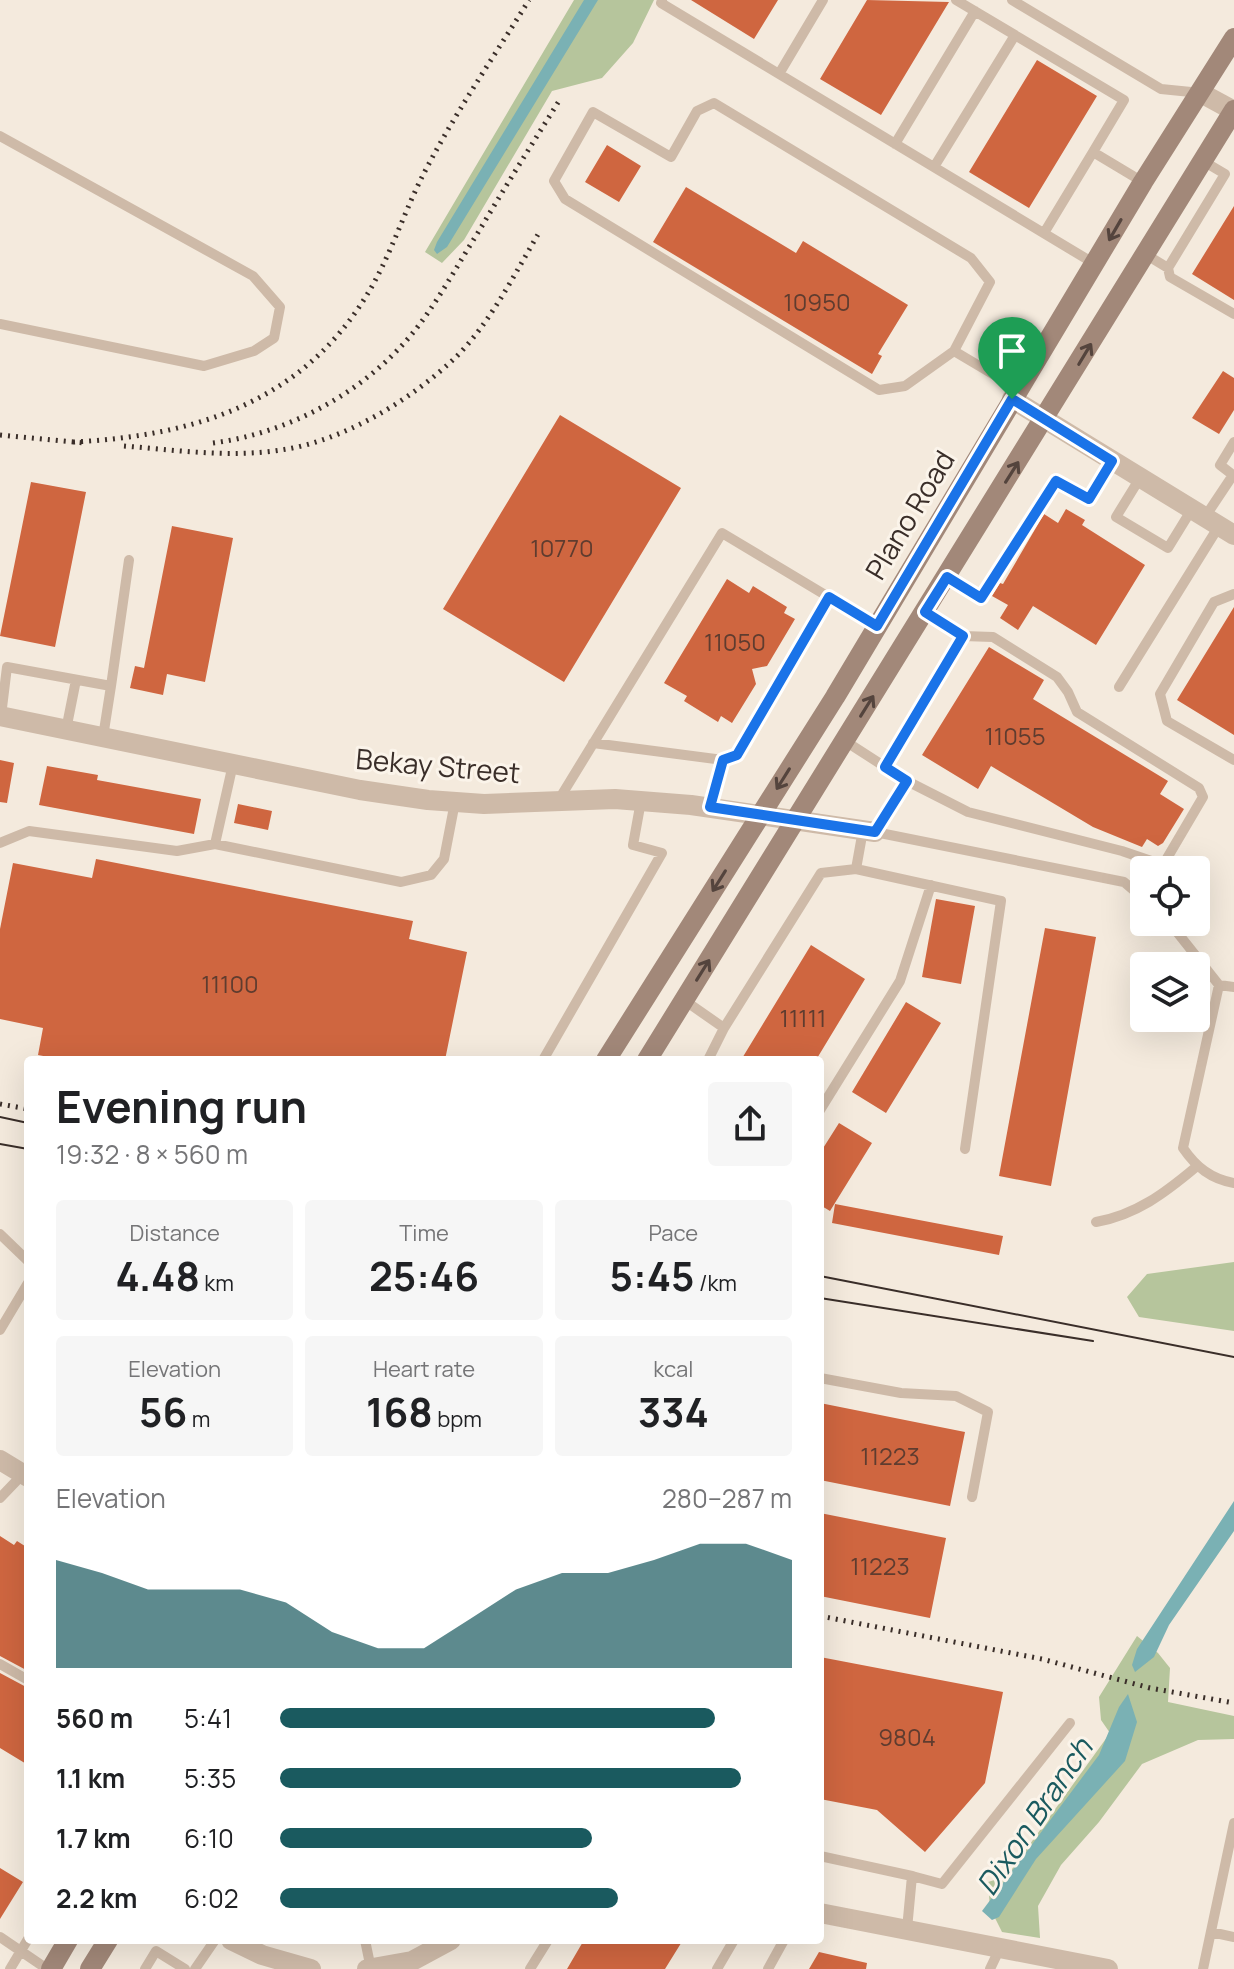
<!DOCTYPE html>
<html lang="en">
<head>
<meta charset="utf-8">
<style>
  :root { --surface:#fff; --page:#f6f6f6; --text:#202124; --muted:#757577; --accent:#1a5a5f }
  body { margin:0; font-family:Manrope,sans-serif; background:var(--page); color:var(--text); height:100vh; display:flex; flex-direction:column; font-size:30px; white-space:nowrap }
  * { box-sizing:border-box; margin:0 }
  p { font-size:26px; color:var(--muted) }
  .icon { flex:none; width:44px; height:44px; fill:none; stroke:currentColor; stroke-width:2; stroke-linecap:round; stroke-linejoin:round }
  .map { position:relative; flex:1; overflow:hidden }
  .panel { position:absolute; left:24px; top:1056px; width:800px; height:888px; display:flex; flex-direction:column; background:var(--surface); border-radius:8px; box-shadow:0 8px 32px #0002 }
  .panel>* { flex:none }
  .controls { position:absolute; left:1130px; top:856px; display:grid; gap:16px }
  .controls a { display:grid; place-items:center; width:80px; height:80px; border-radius:8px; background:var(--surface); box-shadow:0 8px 32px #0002; font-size:40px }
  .pin { position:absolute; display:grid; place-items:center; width:68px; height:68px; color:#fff; margin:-82px -34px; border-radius:50% 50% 50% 0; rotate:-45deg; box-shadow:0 0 8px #0007 }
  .pin .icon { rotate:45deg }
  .round { display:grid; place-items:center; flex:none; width:84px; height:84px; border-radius:8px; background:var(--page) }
  .overview { display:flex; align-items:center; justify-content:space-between; height:136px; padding:0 32px }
  h1 { font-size:44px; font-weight:700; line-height:60px }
  .metrics { display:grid; grid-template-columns:repeat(3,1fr); gap:12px; height:136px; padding:8px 32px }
  .metrics div { display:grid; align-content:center; border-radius:8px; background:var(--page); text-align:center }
  .metrics b { font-size:40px; font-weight:700 }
  .metrics small { font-size:22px; font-weight:400 }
  .metrics p { font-size:22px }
  .chart { height:224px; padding:16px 32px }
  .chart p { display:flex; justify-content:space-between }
  .chart svg { width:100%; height:144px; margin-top:8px; fill:var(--accent); opacity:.7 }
  ul { padding:0 32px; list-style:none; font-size:26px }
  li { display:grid; grid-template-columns:128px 96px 1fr; align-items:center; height:60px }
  li i { height:20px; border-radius:10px; background:var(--accent) }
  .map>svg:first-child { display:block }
</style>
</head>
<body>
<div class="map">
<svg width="1234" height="1969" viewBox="0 0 1234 1969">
  <rect width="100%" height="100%" fill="#f4eadd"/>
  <!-- green -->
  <path fill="#b6c59c" d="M574,0H654L633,43L602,78L552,91L464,240L442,263L425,252Z
    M1234,1262V1331L1139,1317L1127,1297L1147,1274Z
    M1137,1636L1158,1653L1170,1668L1168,1702L1234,1716V1739L1198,1740L1142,1764L1099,1822L1061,1865L1038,1906L1040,1938L1002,1932L990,1908L988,1882L1007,1876L1110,1733L1101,1720L1099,1697Z"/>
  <!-- water -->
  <path fill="#7ab1b4" d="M584,0H598L447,247L437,254L434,250L437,242Z
    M1234,1501V1531L1169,1625L1154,1657L1135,1672L1132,1665L1137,1649Z
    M1128,1694L1137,1722L1125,1761L1036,1859L999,1917L992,1920L982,1911L1099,1755L1119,1707Z"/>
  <!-- building -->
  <path fill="#cf6640" d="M691,0H778L754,39Z
    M867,0L949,2L881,115L820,79Z
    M1037,60L1097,96L1029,208L969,172Z
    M607,145L641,166L619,202L585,182Z
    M686,187L796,253L803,241L908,305L878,354L882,356L872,374L653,242Z
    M1234,206V300L1192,274Z
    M1223,371L1234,378V410L1219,434L1192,418Z
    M560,415L681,488L564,682L443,609Z
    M31,482L86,492L55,647L0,636Z
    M1066,509L1085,520L1082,525L1145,565L1096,645L1033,606L1018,630L1000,618L1008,605L992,596L1000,583L1003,584L1044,514L1058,523Z
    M172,526L233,538L205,682L167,674L163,695L130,688L135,666L144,668Z
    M727,579L749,593L753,586L787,607L784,613L795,619L767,666L752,669L756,684L732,723L721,716L718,722L684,701L687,696L664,683Z
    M1234,607V735L1177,700Z
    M989,647L1044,680L1033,699L1168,781L1160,794L1184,809L1163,843L1158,846L1147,839L1142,847L1093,827L991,766L978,789L922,755Z
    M0,760L14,763L7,803L0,802Z
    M47,766L98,775L97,780L201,799L194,834L39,805Z
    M238,804L272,811L268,830L234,823Z
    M96,859L413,921L409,939L467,952L445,1060H64L38,1055L43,1028L0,1019V929L13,863L92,878Z
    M936,899L975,906L961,984L922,977Z
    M1045,928L1096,937L1051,1186L999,1176Z
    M811,945L865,979L816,1060H741Z
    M906,1002L941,1023L886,1113L852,1092Z
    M839,1123L872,1143L830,1211L820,1205V1153Z
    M835,1204L1003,1236L999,1255L832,1223Z
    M820,1403L965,1432L950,1506L820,1480Z
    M820,1513L946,1538L930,1618L820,1596Z
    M0,1536L14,1545L17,1541L28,1548V1671L0,1656Z
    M820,1657L1003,1692L985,1783L925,1852L877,1810L820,1799Z
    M0,1673L28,1688V1765L0,1748Z
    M0,1868L23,1882L0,1919Z
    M584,1940H683L665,1969H567Z
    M819,1952L867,1963L866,1969H809Z"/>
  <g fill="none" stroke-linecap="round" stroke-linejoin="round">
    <!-- lane -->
    <path stroke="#cebaa8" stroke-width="10" d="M662,0L661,3L1095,264
      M956,0L1124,100L1093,152L1143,182
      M1012,0L1161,89L1201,93
      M779,74L823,0
      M0,136L253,276L280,307L274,338L254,351L204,366L0,324
      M895,144L975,11
      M934,167L1015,35
      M1044,233L1093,152
      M1145,254L1168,268L1225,174L1203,161
      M1168,268L1170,277L1234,314
      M954,351L905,386L879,390L565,199L554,181L593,112L671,157L697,111L714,103L971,258L990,282L954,351L1018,389
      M1140,478L1116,517L1168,548L1192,509
      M1205,517L1233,475L1220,465L1234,442
      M947,577L981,598L1056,481L1089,499L1112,461
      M1234,594L1214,602L1160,694L1167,721L1234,760
      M111,686L129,560
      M1119,687L1219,526
      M1,716L7,667L111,686L103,737
      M66,730L76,680
      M845,741L907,781L875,832L1124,882L1144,899
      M593,743L723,760L737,755L829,597
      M885,767L963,636L925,612
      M907,781L968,812L1122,851L1163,865L1203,797L1199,788L1077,712L1068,692L1057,677L993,637L963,636
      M558,801L722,533L877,626
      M710,807L723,760
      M863,830L856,869L1001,901L965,1149
      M0,843L29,831L177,851L215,844L401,882L431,875L444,859L455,802
      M215,844L233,764
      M1169,922L1219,985L1234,987
      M1219,985L1183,1148C1196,1167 1211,1179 1234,1183
      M684,1000L724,1028L821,873L856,869
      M543,1060L662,853L633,845L641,801
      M708,1060L724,1028
      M820,1110L900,981L931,885
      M1096,1222C1136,1215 1165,1193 1196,1167
      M0,1234L28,1261
      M0,1330L28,1283
      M820,1378L901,1393L956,1396L988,1412L972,1497
      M0,1498L23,1474
      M0,1664L28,1680
      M820,1856L912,1876L907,1929
      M912,1876L942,1884L1070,1723
      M1211,1932L1234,1937
      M0,1937L47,1969
      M365,1940L371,1969
      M10,1969L28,1939
      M145,1969L156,1951L185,1969
      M195,1969L215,1940
      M530,1969L548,1940
      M717,1969L734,1940
      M768,1969L784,1940
      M990,1969L1000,1948
      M1203,1969L1234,1823"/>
    <!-- street -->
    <path stroke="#cebaa8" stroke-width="20" d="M1201,93L1234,111
      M1012,399L1234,535
      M0,716L360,790L428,800L484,804L615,799L691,805L875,832
      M0,1460L28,1477
      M820,1913L1108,1969
      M231,1940L262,1955L311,1969
      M367,1969L412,1961L451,1940"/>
    <!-- secondary -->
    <path stroke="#a28879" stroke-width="20" d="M606,1060L835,697L1143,182L1234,38
      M647,1060L1234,110
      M51,1969L68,1940
      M90,1969L108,1940"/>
    <!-- tram -->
    <path stroke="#3a2e29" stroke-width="2" d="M0,1117L28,1123
      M0,1144L28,1149
      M820,1276L1234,1357
      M820,1298L1093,1341"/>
    <!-- rail -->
    <path stroke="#3a2e29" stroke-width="5" stroke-dasharray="2 6" stroke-linecap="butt" d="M0,435L84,443
      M73,442C191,436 298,405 365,298C389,260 402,217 422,177C453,116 493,58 529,0
      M213,443C290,433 367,391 416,329C440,298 458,264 479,231C505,187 532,144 559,101
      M124,446C175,450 230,458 281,450C344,441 411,400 456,357C491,322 515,273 540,231
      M0,1104L28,1109
      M820,1616L1042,1659L1150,1688L1234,1703"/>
  </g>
  <!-- one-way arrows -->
  <defs><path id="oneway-shaft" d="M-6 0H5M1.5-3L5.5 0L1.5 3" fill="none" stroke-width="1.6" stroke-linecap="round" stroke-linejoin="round" transform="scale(2)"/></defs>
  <g stroke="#54443d">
    <use href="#oneway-shaft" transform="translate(1115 230) rotate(120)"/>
    <use href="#oneway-shaft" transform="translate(1085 354) rotate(-59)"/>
    <use href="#oneway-shaft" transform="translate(1012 472) rotate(-58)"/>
    <use href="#oneway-shaft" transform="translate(867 706) rotate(-58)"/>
    <use href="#oneway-shaft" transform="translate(783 779) rotate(122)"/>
    <use href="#oneway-shaft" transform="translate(719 881) rotate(122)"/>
    <use href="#oneway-shaft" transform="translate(703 970) rotate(-58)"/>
  </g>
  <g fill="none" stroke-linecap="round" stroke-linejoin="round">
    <defs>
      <path id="route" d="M1012,399L1112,461L1089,499L1056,481L981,598L947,577L925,612L963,636L885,767L907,781L875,832L710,807L723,760L737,755L829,597L877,626Z"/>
    </defs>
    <!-- route casing -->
    <use href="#route" stroke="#fff" stroke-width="16"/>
    <!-- route -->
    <use href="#route" stroke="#1a73e8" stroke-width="10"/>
  </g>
  <g text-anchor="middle" stroke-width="6" stroke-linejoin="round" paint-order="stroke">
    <!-- number labels -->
    <g font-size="24" fill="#5f3c2f">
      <text x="817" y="311">10950</text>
      <text x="562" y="557">10770</text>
      <text x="735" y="651">11050</text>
      <text x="1015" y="745">11055</text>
      <text x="230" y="993">11100</text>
      <text x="803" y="1027">11111</text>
      <text x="890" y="1465">11223</text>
      <text x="880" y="1575">11223</text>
      <text x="907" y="1746">9804</text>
    </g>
    <!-- street labels -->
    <g font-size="28" fill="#3a2e29" stroke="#fbf4ea">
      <text transform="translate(910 515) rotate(-59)" y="10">Plano Road</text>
      <text transform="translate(438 766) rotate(5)" y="10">Bekay Street</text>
    </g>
    <!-- water labels -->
    <g font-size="30" font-style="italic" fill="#1a5a5f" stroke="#fbf4ea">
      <text transform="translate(1035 1817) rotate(-56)" y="10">Dixon Branch</text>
    </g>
  </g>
</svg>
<div class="controls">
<a><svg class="icon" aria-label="locate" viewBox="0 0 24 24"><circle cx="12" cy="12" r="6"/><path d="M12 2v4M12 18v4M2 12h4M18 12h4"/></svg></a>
<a><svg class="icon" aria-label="layers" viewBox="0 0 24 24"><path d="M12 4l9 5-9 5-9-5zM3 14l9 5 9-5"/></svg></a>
</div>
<div class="pin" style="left:1012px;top:399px;background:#1e9e55"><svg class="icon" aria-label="arrive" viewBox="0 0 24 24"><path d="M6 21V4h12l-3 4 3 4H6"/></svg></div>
<section class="panel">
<div class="overview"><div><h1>Evening run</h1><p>19:32 · 8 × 560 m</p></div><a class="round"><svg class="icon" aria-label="share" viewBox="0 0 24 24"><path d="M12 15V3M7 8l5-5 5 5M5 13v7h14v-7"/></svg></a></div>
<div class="metrics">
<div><p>Distance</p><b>4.48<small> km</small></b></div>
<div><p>Time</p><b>25:46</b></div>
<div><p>Pace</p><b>5:45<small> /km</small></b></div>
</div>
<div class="metrics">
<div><p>Elevation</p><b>56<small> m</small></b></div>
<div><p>Heart rate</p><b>168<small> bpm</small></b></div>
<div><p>kcal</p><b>334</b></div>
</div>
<div class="chart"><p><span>Elevation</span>280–287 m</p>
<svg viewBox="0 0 160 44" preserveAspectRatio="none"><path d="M0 44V11L10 15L20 20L30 20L40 20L50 24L60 33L70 38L80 38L90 29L100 20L110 15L120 15L130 11L140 6L150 6L160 11V44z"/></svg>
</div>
<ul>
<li><b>560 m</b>5:41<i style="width:85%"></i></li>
<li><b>1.1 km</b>5:35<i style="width:90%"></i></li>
<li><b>1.7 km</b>6:10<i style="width:61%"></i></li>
<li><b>2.2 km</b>6:02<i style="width:66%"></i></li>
</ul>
</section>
</div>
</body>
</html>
